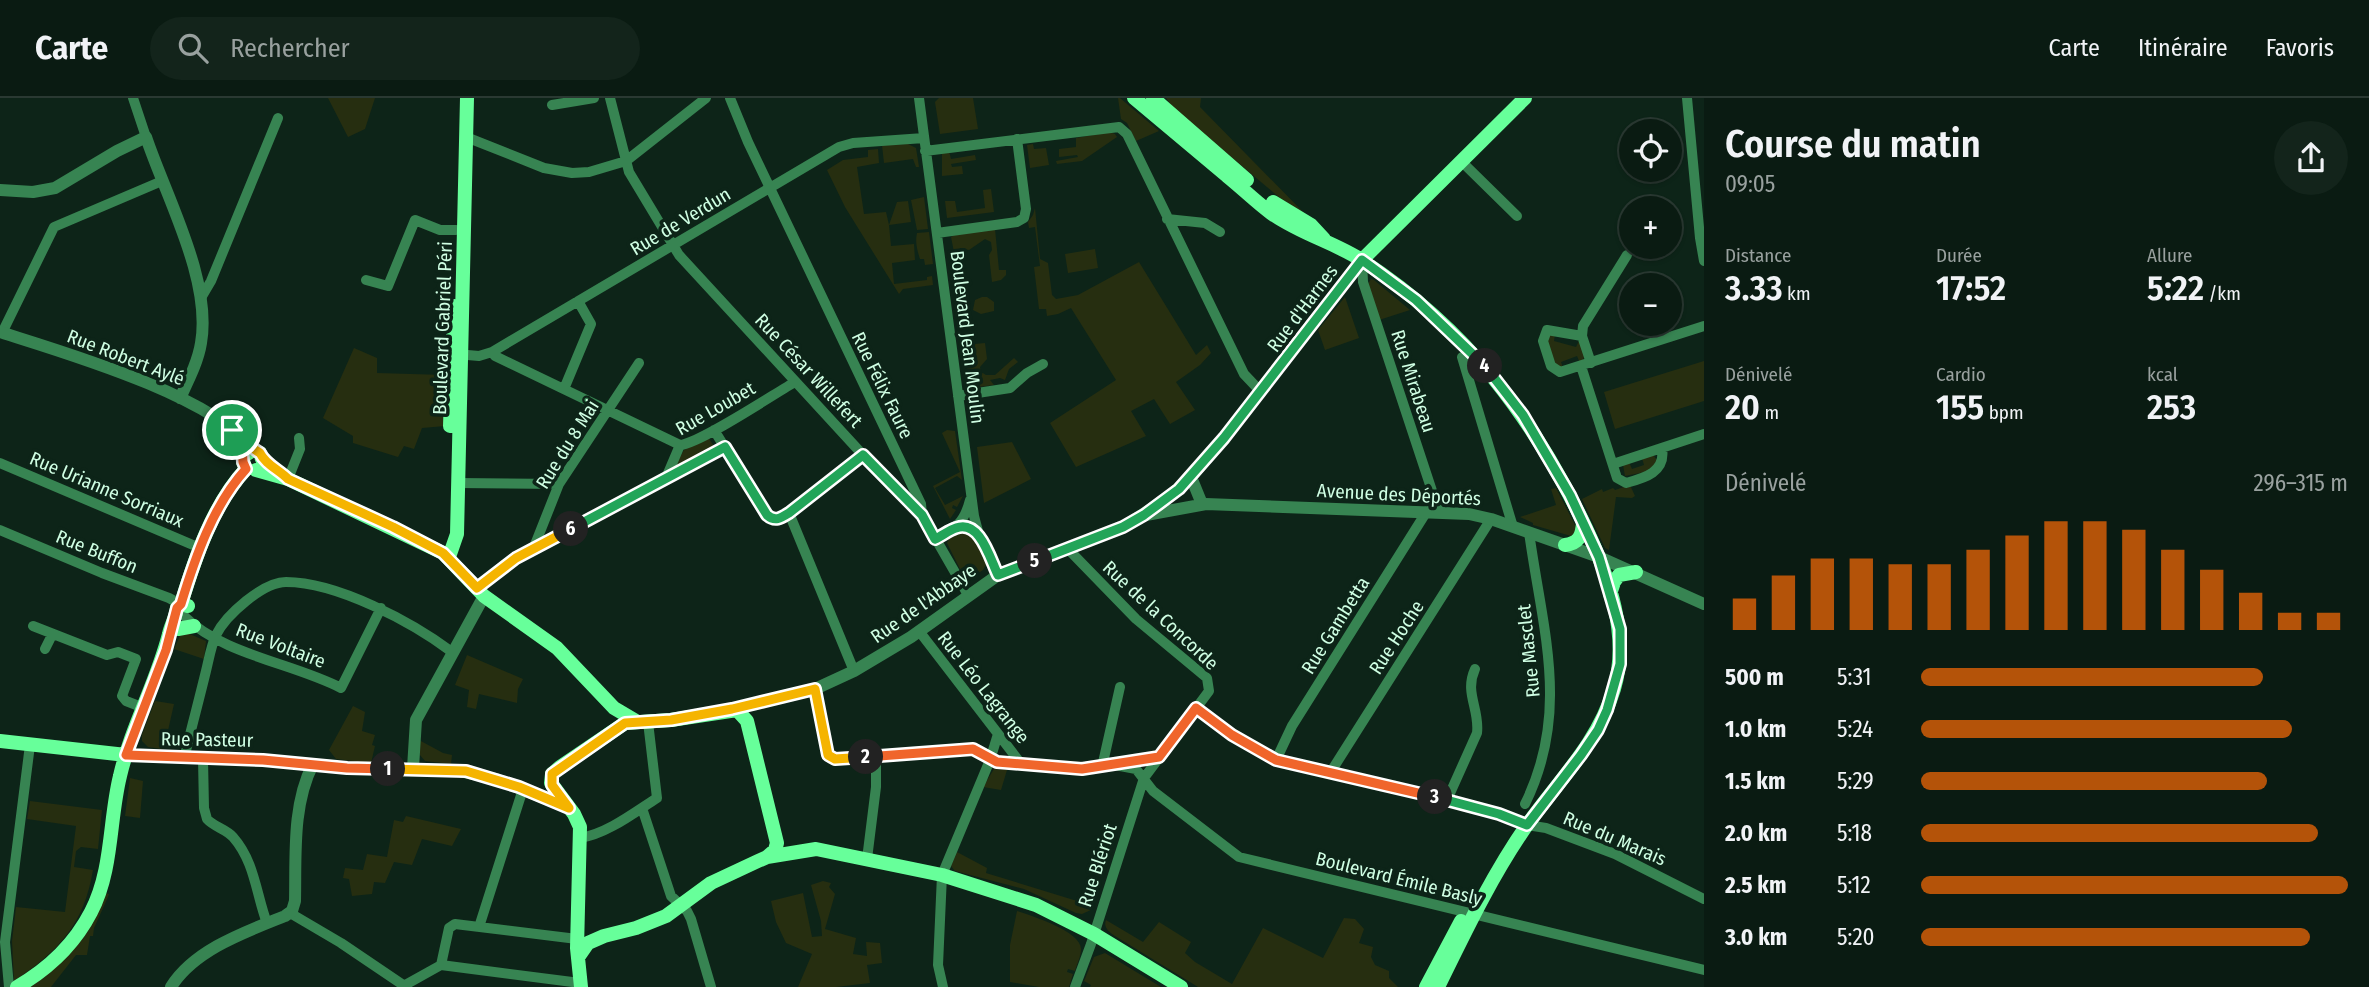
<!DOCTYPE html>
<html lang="fr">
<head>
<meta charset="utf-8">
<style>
  :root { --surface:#0a1b12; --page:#13241b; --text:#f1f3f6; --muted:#99a19f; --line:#2a3932; --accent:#b45309 }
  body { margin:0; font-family:"Fira Sans Condensed",sans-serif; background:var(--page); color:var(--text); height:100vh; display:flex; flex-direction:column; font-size:26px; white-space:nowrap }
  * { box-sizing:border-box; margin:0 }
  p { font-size:23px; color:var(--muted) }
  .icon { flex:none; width:38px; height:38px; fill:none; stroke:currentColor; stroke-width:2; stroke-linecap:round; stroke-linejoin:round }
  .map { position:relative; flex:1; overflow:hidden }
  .side { display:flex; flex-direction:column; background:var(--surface); width:665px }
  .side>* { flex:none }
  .fabs { position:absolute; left:1619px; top:21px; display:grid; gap:14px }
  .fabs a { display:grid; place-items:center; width:63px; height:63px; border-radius:50%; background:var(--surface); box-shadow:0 2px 5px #0004,0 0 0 2px var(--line); font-size:35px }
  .pin { position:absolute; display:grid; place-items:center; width:60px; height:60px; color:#fff; margin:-30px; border:4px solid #fff; border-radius:50%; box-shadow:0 2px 7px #0007 }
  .km { position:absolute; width:35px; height:35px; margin:-18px; border-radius:50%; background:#222; color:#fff; font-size:19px; line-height:35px; text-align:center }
  .round { display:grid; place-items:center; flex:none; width:74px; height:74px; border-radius:37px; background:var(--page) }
  .summary { display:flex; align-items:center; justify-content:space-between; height:119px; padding:0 21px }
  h1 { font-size:38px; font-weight:600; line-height:52px }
  .stats { display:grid; grid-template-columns:repeat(3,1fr); gap:10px; height:119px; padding:7px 21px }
  .stats div { display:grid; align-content:center }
  .stats b { font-size:35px; font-weight:600 }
  .stats small { font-size:19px; font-weight:400 }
  .stats p { font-size:19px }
  .chart { height:196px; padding:14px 21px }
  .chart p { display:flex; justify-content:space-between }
  .chart svg { width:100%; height:126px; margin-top:7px; stroke:var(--accent); stroke-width:6 }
  ul { padding:0 21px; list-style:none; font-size:23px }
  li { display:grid; grid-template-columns:112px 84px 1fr; align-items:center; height:52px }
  li i { height:18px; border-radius:9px; background:var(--accent) }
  header { display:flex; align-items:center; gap:42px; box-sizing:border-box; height:98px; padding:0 35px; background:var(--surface); border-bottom:2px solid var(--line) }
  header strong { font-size:33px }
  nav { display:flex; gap:38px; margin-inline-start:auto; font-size:24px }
  .search { width:490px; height:63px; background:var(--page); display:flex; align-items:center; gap:18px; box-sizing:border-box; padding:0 24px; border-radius:38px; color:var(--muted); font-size:26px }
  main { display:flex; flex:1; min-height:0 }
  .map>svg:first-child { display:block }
</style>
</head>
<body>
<header>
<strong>Carte</strong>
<div class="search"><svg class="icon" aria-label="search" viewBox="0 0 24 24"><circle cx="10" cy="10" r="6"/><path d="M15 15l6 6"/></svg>Rechercher</div>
<nav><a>Carte</a><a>Itinéraire</a><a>Favoris</a></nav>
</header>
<main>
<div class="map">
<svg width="1704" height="889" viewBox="0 0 1704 889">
  <rect width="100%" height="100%" fill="#0d2418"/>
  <!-- green -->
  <path fill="#262e10" d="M328,0H375L365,31L348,39Z
    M939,0H973L978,31L940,36L935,4Z
    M1118,0H1120L1159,33L1136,43L1127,25L1121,21Z
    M1166,0H1201L1200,9L1303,114L1280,100L1174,11Z
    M1109,34L1115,36L1117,39L1082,63L1057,66L1056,63L1078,59L1077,57L1059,59V51L1076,49V40Z
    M908,46L916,50L919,69H916L913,61L884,65L882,47Z
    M1033,46L1034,51L1046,50L1049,67L1030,70L1027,47Z
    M878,51L879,65L857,69L864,116L886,114L889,127L897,104L908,103L911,124L889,127L891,148L914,146L915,162L892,165L894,186L927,182V179L932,178L933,187L903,191L899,196L845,109L827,72L843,62L868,59V52Z
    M949,53L951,61L975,57L976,62L951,66L952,69L962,68L963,76L942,78V55Z
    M991,91L994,114L947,120L945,103H955L957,114L985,110L983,92Z
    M924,99L928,131L917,132L911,102Z
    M1035,110L1040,161L1048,165L1052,197L1056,201L1078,197L1139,164L1196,257L1207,247L1211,255L1200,267L1176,284L1195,312L1170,326L1154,301L1131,313L1146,338L1076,369L1050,325L1116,282L1071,210L1058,216L1047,218L1046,211H1039L1034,169L1040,168L1035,129L1029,130L1028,124L1033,117Z
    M995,131L999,172H1006V177L1001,182L992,184L989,157L992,152L991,144L985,141L969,152L960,150L955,159L951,139L956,136Z
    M929,134L933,166L925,167L924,161H920C917,152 915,144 917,135Z
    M1095,151L1098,170L1068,175L1065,156Z
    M1371,181L1374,182L1410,212L1379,222L1368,186Z
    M982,199H987L994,204V213L981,216L973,212L975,202Z
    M1345,199L1359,240L1325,252L1318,232Z
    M1555,236L1554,243L1576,249L1579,243C1582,251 1588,259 1580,265L1577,258L1561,264L1563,270L1556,269L1547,244L1549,237Z
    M985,245L987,261L980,269L981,274L986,277H995L1014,260L1018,264L1009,271L1005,282L1000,280L990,282L994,287L978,289L969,287L964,247Z
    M354,250L377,260V275L445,277V328L422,330L414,351L404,348L398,359L353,345V338L323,320Z
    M1704,263V303L1615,331L1604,294Z
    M947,332L955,333L962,382L957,378L935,390L945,407L963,398L957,409L953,407L952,410L956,412L950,421L933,388L960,374L942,335Z
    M708,339L715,350L678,369L676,366L684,352Z
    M1012,344L1031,381L984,405L977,349Z
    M1653,357L1657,362L1650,373L1625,378L1623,367L1629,364L1632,371L1644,367L1642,360Z
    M1630,387L1635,398L1632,400L1616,399L1609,452L1605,450L1582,401L1602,391L1603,394L1613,390L1615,392Z
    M1556,390L1576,429L1577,433L1571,438L1533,427V425L1520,419L1556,407L1551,391Z
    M964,433L974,436L987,465L983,472L969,481L964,479L947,445L949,441Z
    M185,534L206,543L204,561L174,551L180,538Z
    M467,557L523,581L518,591L517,605L479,596L476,611L467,609L469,592L455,587Z
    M155,603L174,606L167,637H163L162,651L148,649L142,643V637Z
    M353,608L365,614L362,633L375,637L372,647L375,648L371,665L336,661L329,652Z
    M419,642L443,655L452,657L451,666L425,663L420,657Z
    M994,671L1007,672L1001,692L983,689Z
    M130,680L143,683L140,720L125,718Z
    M30,703L102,712L98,751L81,749L76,753L74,769L93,772C84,826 59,853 14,883L12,843L16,809L65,814L76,728L27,721Z
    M406,718L461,731L452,748L422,741L412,767L394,764L385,785L374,784L372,796L352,798L349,781L343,780L345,770L363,772L367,756L387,759L394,722L403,724Z
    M957,754L987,770L986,775L1090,807L1089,810L1093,811L1082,816L1076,815L1024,791L955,773L951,768Z
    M823,783L831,785L829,789L835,796L825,831L856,840L853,856L867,858L866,844L880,845L882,865L867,867L870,885L836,889H798L812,856L786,845L776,824L771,803L803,795L812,839L822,838L821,823L811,787Z
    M105,795L109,796L108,799L94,830L93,838H90L87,857H76L51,889H30C66,866 84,831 105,795Z
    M1017,813C1032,818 1081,833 1081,851C1081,858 1077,866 1075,873L1068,871L1067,874L1073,876L1069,889H1039L1010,884V847Z
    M1344,820L1355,821L1364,831L1359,845L1373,849L1371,859L1375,867L1389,873V880L1398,889H1198L1115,838C1109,834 1103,829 1106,822L1143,844L1159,824L1191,844L1185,855L1195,864L1232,886L1263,830L1323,860Z
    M1105,855L1161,889H1090L1091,887L1084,883L1094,859Z"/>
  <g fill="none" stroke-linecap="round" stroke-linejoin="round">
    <!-- minor -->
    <path stroke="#378452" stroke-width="10" d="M133,0L146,39
      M610,0L629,74L679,157L863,357L922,417
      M730,0L748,44L921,406L922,417L968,497
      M919,0L974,418L979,437L998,477
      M1687,0L1700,140L1704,163
      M552,7L594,0
      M466,39L544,70L572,75L589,74L626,63L706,0
      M925,53L1119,29L1127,36L1244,276L1261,294
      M1462,64L1517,118
      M1167,121L1205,125L1220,134
      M937,135L1017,124L1024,120L1026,111L1017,41
      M1362,162L1363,184L1439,414
      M366,182L388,188L415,122L440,132H456
      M201,200L211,183L278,20
      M2,235L54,129L162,83
      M1582,238L1547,232L1543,243L1551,268L1560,274L1704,228
      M492,254L495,258L680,347
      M456,256L479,258L492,254L839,49L853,45L924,40
      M1462,259L1513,429
      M1591,265L1582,238L1583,228L1627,157
      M1581,268L1617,380L1626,385C1645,380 1666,374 1662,350
      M564,291L591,226L578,203
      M958,298L1010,290L1027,275L1043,266
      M714,332L767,417C775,424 781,420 789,415L863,357
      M680,347C699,346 774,296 795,284
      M0,365L200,450
      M1613,366L1704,336
      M666,380L680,347
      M288,381L300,351L299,340
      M457,385L559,386
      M789,415L854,573
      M0,432L102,475L169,500L180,506
      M935,441C955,430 964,426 970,402
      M534,449L559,386L639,265
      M1068,451L1136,521L1207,580L1209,593L1144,680L1091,846L1075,889
      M477,490L504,467L534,449L725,350
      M184,518C223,557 293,565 341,590L381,510
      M33,528L107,557L118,554L136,561L122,598L126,603L144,610
      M919,533L1022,667
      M45,551L52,537
      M815,591L828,657L835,661L973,651L997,664L1082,672L1159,659
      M1196,610L1232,637L1276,662L1447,702L1511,720L1527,727L1546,730L1615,756L1704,801
      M184,661C191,631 199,602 206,573C209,561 211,548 216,537C226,517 263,484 286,484C337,484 412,524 452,554
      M203,661L204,710L207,721C214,729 226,731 233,739C255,764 256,796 267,825
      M1276,662L1292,628L1427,413
      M1115,667L1136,671L1153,693L1239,759L1704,872
      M1102,669L1120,589
      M1331,676L1332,672L1491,421
      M1447,702L1477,635C1480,611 1464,595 1475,571
      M1525,706C1571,613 1542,530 1529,434
      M642,710L671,798L687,813L691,821L711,889
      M580,740C607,736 635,714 657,700L648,624
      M867,761L876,689V658
      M290,815L341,845L406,889
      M479,829L523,691
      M441,867L449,830L455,826L577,841
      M405,887L441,867L580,885
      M9,889L5,844L30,647
      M943,889L938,867L942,777L990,662L998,636"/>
    <!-- tertiary -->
    <path stroke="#378452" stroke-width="12" d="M0,92L33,94L55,90L117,53L146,39C166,99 212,182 201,245C198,264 188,283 180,300
      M0,234C66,255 214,298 253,352
      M1191,379L1202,406
      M1146,417L1206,406L1469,416L1491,421L1599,459L1704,506
      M732,611L815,591L854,573L911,539L998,477L1123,429L1165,402L1191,379L1224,340L1362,162
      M126,657L263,662L347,670L454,672L496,681L569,710
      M413,670L416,622L484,498
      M171,889C194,852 245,834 285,818L292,813L295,803C296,758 292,707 313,666"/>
    <!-- secondary -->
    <path stroke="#67ff9a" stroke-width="14" d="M1134,0C1165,26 1196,52 1227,78C1242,90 1256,104 1271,115C1300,136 1334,144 1363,163C1468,232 1533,319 1586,430C1609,479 1630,538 1614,591C1598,645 1559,682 1527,727C1492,777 1465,834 1438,889
      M1153,0L1247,82
      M1273,104L1311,127L1324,141
      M1362,162L1525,0
      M450,328L454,208
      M246,371L243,364L244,358L253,352L260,355L262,361L285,379
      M256,372L288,381L443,455L484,498L557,550L614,610L636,623
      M1565,447C1579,445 1582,438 1583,425
      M449,459L457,436L467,0
      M1610,496L1614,484L1619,477L1636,474
      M181,506C195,460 213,406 246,371
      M178,531L194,528
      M0,643L126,657
      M579,858L588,845L604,838L636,830L666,818L711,785L758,763L767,759L816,751L942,777L1036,807L1094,836L1181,889
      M17,889C48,871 75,845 91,814C113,772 109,722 120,678C131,629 157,584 169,536C171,527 176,519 177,510L182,506L188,508
      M581,889L577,850L580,729L574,716L551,685L552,676L560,669L625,625L671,622L737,612L747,623L777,745L775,752L767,759
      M1426,889L1461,823"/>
  </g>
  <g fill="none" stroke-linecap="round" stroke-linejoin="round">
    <defs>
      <path id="split-1" d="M232,332L242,350L243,364L246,371C213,407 195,460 181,506L177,510L166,552L126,657L263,662L347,670L388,671"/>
      <path id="split-2" d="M388,671L466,673L519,689L569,710L552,687V676L625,625L671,622L732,611L815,591L828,657L835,661L866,659"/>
      <path id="split-3" d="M866,659L973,651L997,664L1082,671L1159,659L1196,610L1232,637L1276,662L1435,699"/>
      <path id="split-4" d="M1435,699L1499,716L1527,727L1581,657L1598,632L1607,612L1620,566V531L1599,459L1570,397L1523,317L1485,268"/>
      <path id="split-5" d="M1035,463L1123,429L1144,417L1179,391L1224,340L1362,162L1416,202L1485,268"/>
      <path id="split-6" d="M571,431L725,349L767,417C775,424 781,420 789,415L863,357L922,417L935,441C942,438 949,432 956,430C980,421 990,461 998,477L1035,463"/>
      <path id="split-7" d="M232,332C244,338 249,349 260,355C265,366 279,372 288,381L393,429L443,455L477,490L516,460L571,431"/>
    </defs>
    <!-- split-1 casing -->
    <use href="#split-1" stroke="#fff" stroke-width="14"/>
    <!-- split-2 casing -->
    <use href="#split-2" stroke="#fff" stroke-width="14"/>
    <!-- split-3 casing -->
    <use href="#split-3" stroke="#fff" stroke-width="14"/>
    <!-- split-4 casing -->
    <use href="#split-4" stroke="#fff" stroke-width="14"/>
    <!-- split-5 casing -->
    <use href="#split-5" stroke="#fff" stroke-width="14"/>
    <!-- split-6 casing -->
    <use href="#split-6" stroke="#fff" stroke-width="14"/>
    <!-- split-7 casing -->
    <use href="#split-7" stroke="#fff" stroke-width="14"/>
    <!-- split-1 -->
    <use href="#split-1" stroke="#f0652b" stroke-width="9"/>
    <!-- split-2 -->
    <use href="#split-2" stroke="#f5b400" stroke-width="9"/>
    <!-- split-3 -->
    <use href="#split-3" stroke="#f0652b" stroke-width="9"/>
    <!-- split-4 -->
    <use href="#split-4" stroke="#22a559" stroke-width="9"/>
    <!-- split-5 -->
    <use href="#split-5" stroke="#22a559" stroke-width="9"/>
    <!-- split-6 -->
    <use href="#split-6" stroke="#22a559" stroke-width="9"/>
    <!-- split-7 -->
    <use href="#split-7" stroke="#f5b400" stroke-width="9"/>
  </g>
  <g text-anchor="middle" stroke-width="7" stroke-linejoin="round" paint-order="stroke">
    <!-- street labels -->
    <g font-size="19" fill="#d0ffe4" stroke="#0d2418">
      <text transform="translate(680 123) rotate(-31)" y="7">Rue de Verdun</text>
      <text transform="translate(1302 210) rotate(-53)" y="7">Rue d'Harnes</text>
      <text transform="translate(442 230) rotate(-88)" y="7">Boulevard Gabriel Péri</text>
      <text transform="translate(968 239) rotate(83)" y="7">Boulevard Jean Moulin</text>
      <text transform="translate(126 259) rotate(21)" y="7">Rue Robert Aylé</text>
      <text transform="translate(809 272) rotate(47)" y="7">Rue César Willefert</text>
      <text transform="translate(1414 283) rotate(72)" y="7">Rue Mirabeau</text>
      <text transform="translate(883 287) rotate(64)" y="7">Rue Félix Faure</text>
      <text transform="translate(715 310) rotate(-30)" y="7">Rue Loubet</text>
      <text transform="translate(567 346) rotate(-58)" y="7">Rue du 8 Mai</text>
      <text transform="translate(107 391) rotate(23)" y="7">Rue Urianne Sorriaux</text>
      <text transform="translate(1399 396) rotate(3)" y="7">Avenue des Déportés</text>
      <text transform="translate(97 453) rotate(22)" y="7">Rue Buffon</text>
      <text transform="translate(923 505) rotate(-35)" y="7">Rue de l'Abbaye</text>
      <text transform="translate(1161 517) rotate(43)" y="7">Rue de la Concorde</text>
      <text transform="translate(1335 527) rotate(-58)" y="7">Rue Gambetta</text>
      <text transform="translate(1396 539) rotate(-57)" y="7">Rue Hoche</text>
      <text transform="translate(281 547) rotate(21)" y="7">Rue Voltaire</text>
      <text transform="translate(1528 553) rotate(-96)" y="7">Rue Masclet</text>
      <text transform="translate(984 589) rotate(52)" y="7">Rue Léo Lagrange</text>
      <text transform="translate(207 641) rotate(1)" y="7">Rue Pasteur</text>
      <text transform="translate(1615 740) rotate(23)" y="7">Rue du Marais</text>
      <text transform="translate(1097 767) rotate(-72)" y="7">Rue Blériot</text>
      <text transform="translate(1399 780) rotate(14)" y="7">Boulevard Émile Basly</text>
    </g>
  </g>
</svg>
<div class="fabs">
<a><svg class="icon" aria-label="locate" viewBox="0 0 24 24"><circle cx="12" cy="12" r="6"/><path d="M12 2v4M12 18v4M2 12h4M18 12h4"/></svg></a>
<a>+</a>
<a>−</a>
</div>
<div class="pin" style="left:232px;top:332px;background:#1e9e55"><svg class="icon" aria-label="arrive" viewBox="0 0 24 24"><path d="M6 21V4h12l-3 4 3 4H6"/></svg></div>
<b class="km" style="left:388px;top:671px">1</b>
<b class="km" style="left:866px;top:659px">2</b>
<b class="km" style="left:1435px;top:699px">3</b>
<b class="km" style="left:1485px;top:268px">4</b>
<b class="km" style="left:1035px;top:463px">5</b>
<b class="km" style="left:571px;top:431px">6</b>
</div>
<section class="side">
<div class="summary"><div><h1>Course du matin</h1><p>09:05</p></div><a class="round"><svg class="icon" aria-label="share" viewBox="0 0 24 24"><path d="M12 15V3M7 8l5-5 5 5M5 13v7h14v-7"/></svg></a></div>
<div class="stats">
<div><p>Distance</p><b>3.33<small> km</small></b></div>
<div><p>Durée</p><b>17:52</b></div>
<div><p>Allure</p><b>5:22<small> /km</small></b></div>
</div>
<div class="stats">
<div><p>Dénivelé</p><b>20<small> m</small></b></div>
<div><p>Cardio</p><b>155<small> bpm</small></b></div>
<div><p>kcal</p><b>253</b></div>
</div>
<div class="chart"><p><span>Dénivelé</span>296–315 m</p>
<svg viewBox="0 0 160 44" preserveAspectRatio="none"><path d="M5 44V33M15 44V25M25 44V19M35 44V19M45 44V21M55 44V21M65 44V16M75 44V11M85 44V6M95 44V6M105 44V9M115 44V16M125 44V23M135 44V31M145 44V38M155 44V38"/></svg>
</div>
<ul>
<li><b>500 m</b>5:31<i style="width:80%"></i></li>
<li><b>1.0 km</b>5:24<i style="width:87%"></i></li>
<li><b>1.5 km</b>5:29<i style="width:81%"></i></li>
<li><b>2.0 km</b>5:18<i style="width:93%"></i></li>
<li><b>2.5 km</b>5:12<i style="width:100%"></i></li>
<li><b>3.0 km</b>5:20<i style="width:91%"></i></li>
</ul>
</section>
</main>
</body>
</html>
